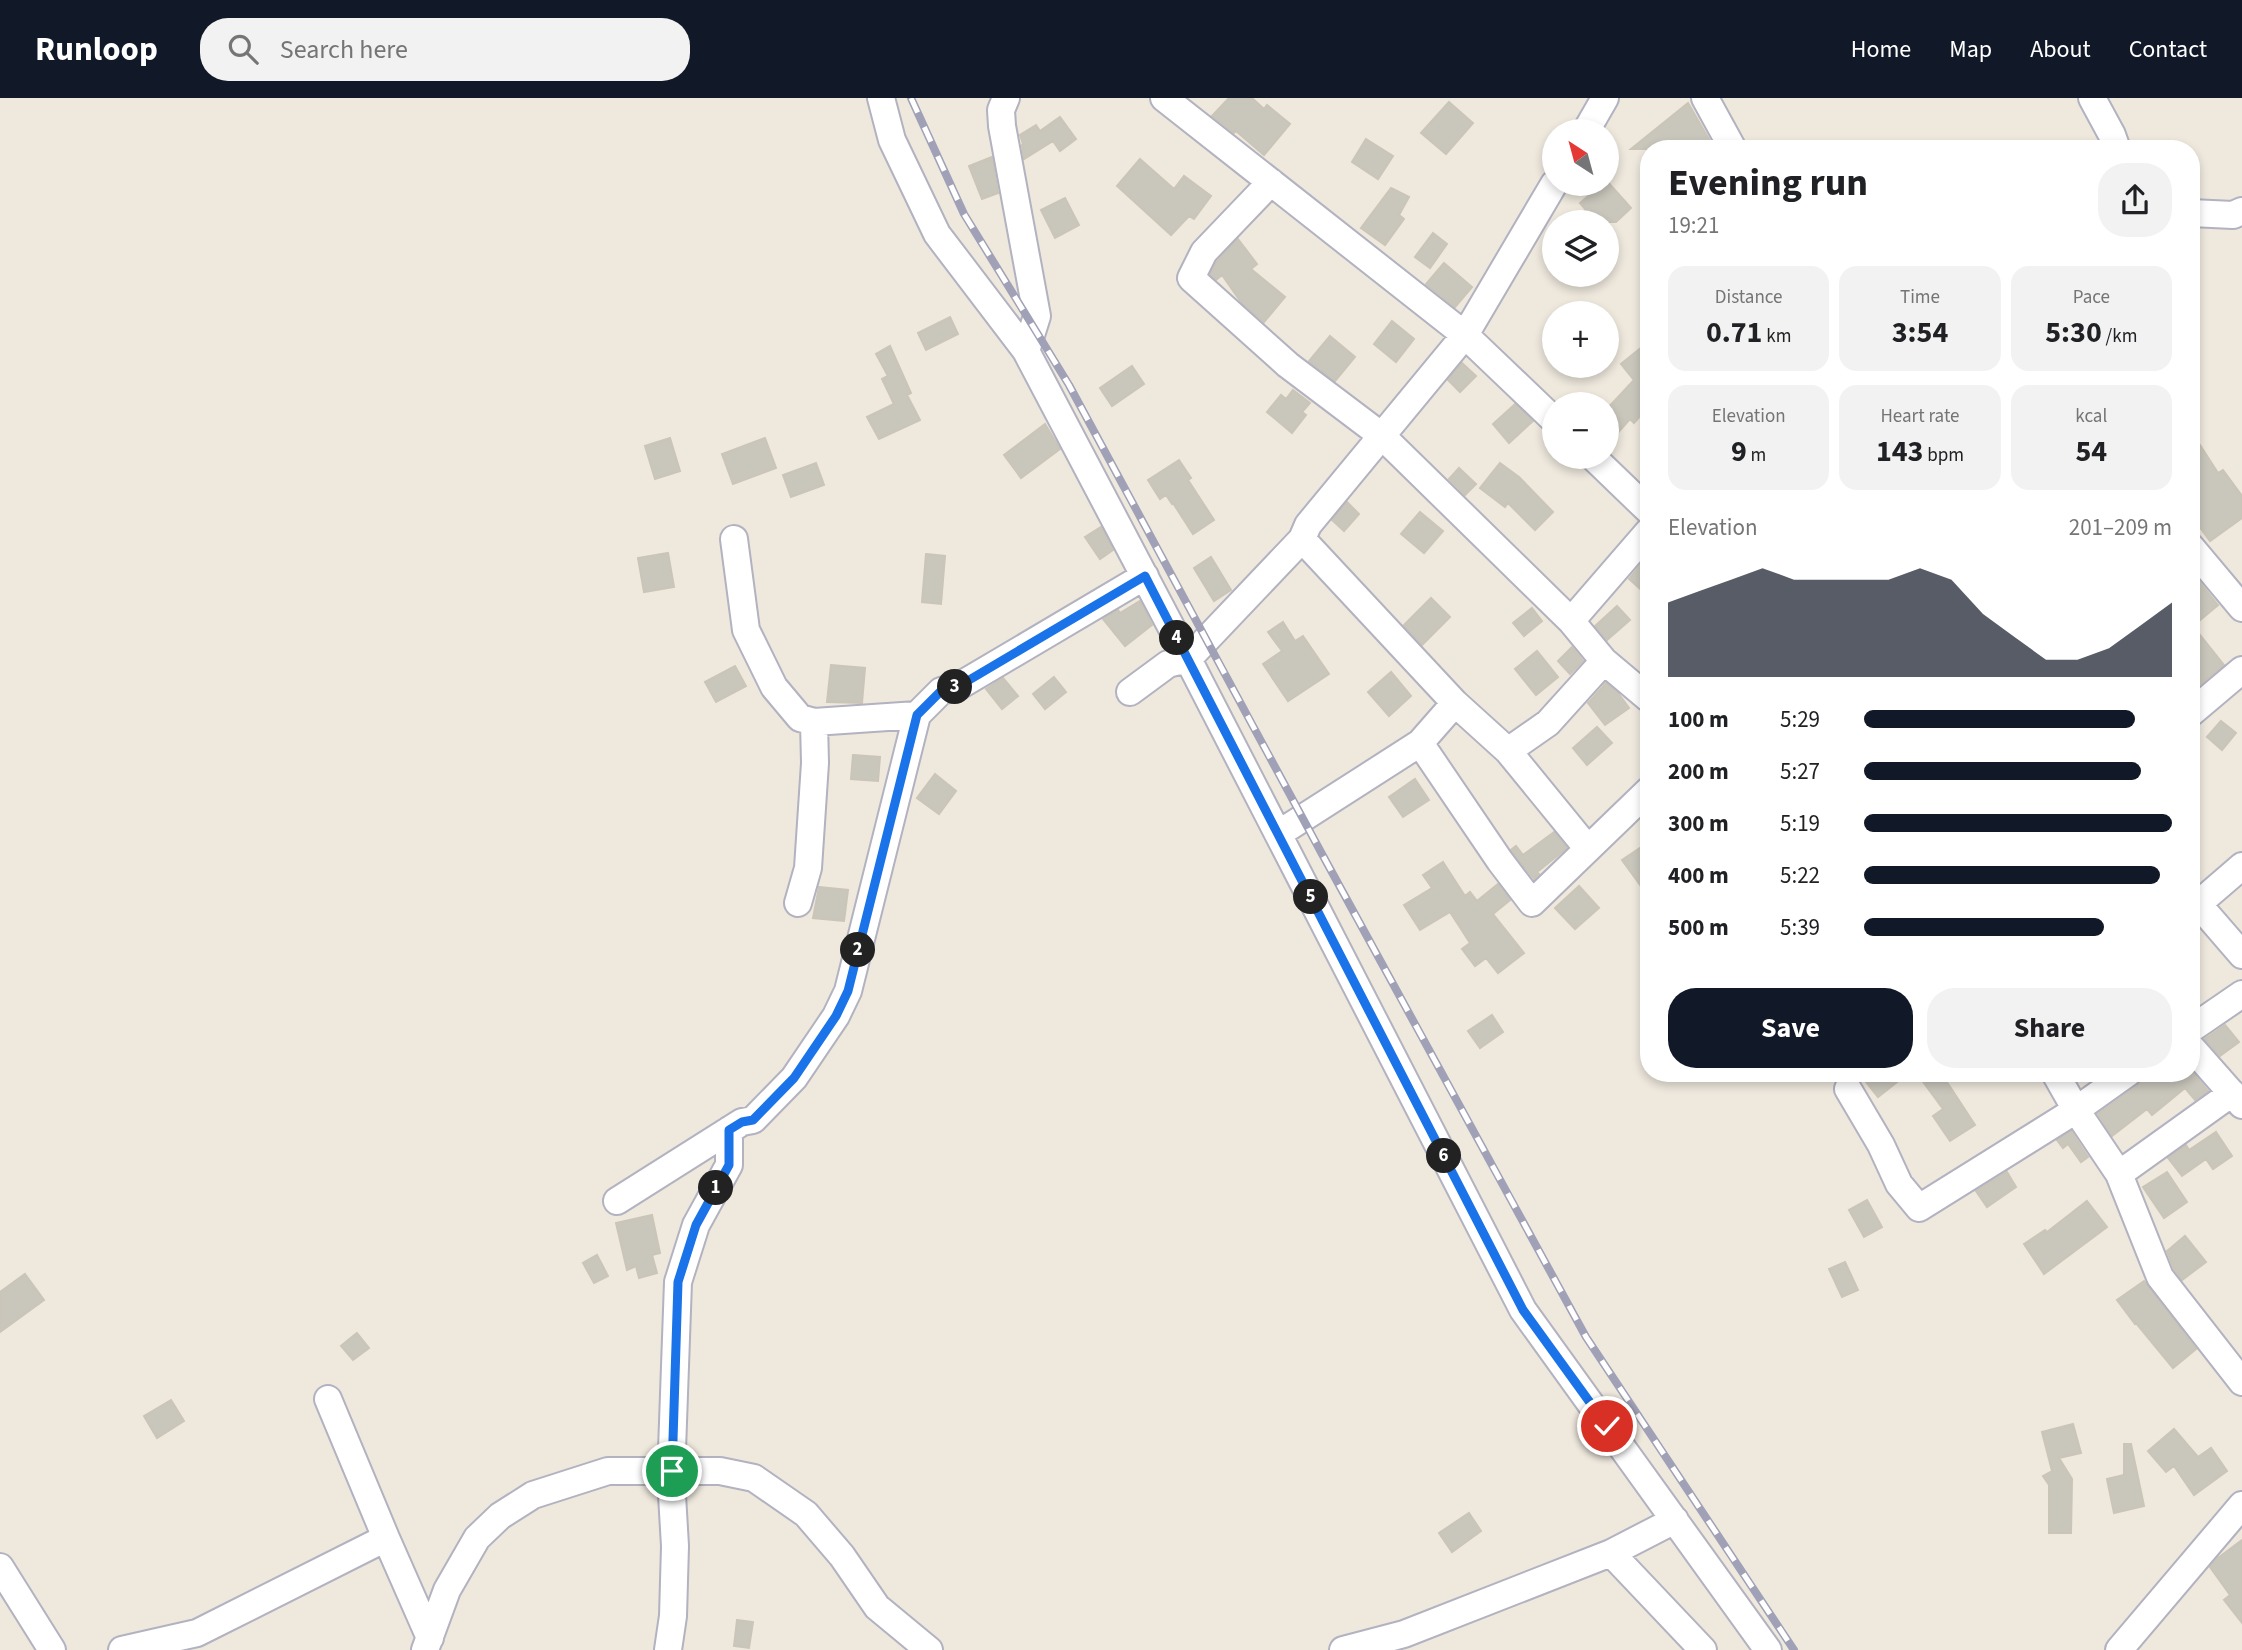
<!DOCTYPE html>
<html lang="en">
<head>
<meta charset="utf-8">
<style>
  :root { --surface:#fff; --page:#f2f2f2; --text:#202124; --muted:#757577; --accent:#111827 }
  body { margin:0; font-family:"Source Sans 3",sans-serif; background:var(--page); color:var(--text); height:100vh; display:flex; flex-direction:column; font-size:26px; white-space:nowrap }
  * { box-sizing:border-box; margin:0 }
  p { font-size:23px; color:var(--muted) }
  .icon { flex:none; width:38px; height:38px; fill:none; stroke:currentColor; stroke-width:2; stroke-linecap:round; stroke-linejoin:round }
  .map { position:relative; flex:1; overflow:hidden }
  .drawer { position:absolute; left:1640px; top:42px; width:560px; height:942px; display:flex; flex-direction:column; background:var(--surface); border-radius:28px; box-shadow:0 4px 10px #0003 }
  .drawer>* { flex:none }
  .needle { width:46px; rotate:324deg }
  .tools { position:absolute; left:1542px; top:21px; display:grid; gap:14px }
  .tools a { display:grid; place-items:center; width:77px; height:77px; border-radius:50%; background:var(--surface); box-shadow:0 4px 10px #0003; font-size:35px }
  .pin { position:absolute; display:grid; place-items:center; width:60px; height:60px; color:#fff; margin:-30px; border:4px solid #fff; border-radius:50%; box-shadow:0 2px 7px #0007 }
  .km { position:absolute; width:35px; height:35px; margin:-18px; border-radius:50%; background:#222; color:#fff; font-size:19px; line-height:35px; text-align:center }
  .round { display:grid; place-items:center; flex:none; width:74px; height:74px; border-radius:28px; background:var(--page) }
  .head { display:flex; align-items:center; justify-content:space-between; height:119px; padding:0 28px }
  h1 { font-size:38px; font-weight:700; line-height:52px }
  .metrics { display:grid; grid-template-columns:repeat(3,1fr); gap:10px; height:119px; padding:7px 28px }
  .metrics div { display:grid; align-content:center; border-radius:18px; background:var(--page); text-align:center }
  .metrics b { font-size:30px; font-weight:700 }
  .metrics small { font-size:19px; font-weight:400 }
  .metrics p { font-size:19px }
  .chart { height:196px; padding:14px 28px }
  .chart p { display:flex; justify-content:space-between }
  .chart svg { width:100%; height:126px; margin-top:7px; fill:var(--accent); opacity:.7 }
  .cta { display:flex; gap:14px; margin-top:auto; padding:14px 28px }
  .cta a { flex:1; height:80px; border-radius:28px; background:var(--accent); color:#fff; font-size:28px; font-weight:700; line-height:80px; text-align:center }
  .cta a+a { background:var(--page); color:var(--text) }
  ul { padding:0 28px; list-style:none; font-size:23px }
  li { display:grid; grid-template-columns:112px 84px 1fr; align-items:center; height:52px }
  li i { height:18px; border-radius:9px; background:var(--accent) }
  header { display:flex; align-items:center; gap:42px; box-sizing:border-box; height:98px; padding:0 35px; background:var(--accent); color:#fff }
  header strong { font-size:33px }
  nav { display:flex; gap:38px; margin-inline-start:auto; font-size:24px }
  .search { width:490px; height:63px; background:var(--page); display:flex; align-items:center; gap:18px; box-sizing:border-box; padding:0 24px; border-radius:28px; color:var(--muted); font-size:26px }
  .map>svg:first-child { display:block }
</style>
</head>
<body>
<header>
<strong>Runloop</strong>
<div class="search"><svg class="icon" aria-label="search" viewBox="0 0 24 24"><circle cx="10" cy="10" r="6"/><path d="M15 15l6 6"/></svg>Search here</div>
<nav><a>Home</a><a>Map</a><a>About</a><a>Contact</a></nav>
</header>
<div class="map">
<svg width="2242" height="1552" viewBox="0 0 2242 1552">
  <rect width="100%" height="100%" fill="#eee8dd"/>
  <!-- building -->
  <path fill="#c9c6bc" stroke="#cac5b7" stroke-width="2" d="M1229,0H1252L1264,11L1267,7L1290,26L1264,57L1236,33L1234,35L1212,18Z
    M1449,4L1473,25L1446,56L1421,35Z
    M1688,5L1713,48L1710,51H1631Z
    M1060,19L1076,41L1060,53L1053,43L1024,61L1022,47L1023,46L1020,37L1036,27L1040,33Z
    M1366,41L1393,58L1378,81L1352,64Z
    M992,59L998,95L982,101L969,68Z
    M1140,61L1174,91L1184,78L1211,98L1194,121L1189,118L1171,137L1117,88Z
    M1606,82L1631,110L1616,124H1571L1586,112L1580,105L1602,86H1606Z
    M1391,90L1409,99L1399,117L1404,121L1385,147L1361,130Z
    M1065,100L1079,127L1055,140L1041,112Z
    M1433,135L1447,146L1430,170L1415,159Z
    M1238,141L1257,166L1251,171L1285,199L1264,224L1241,204L1222,177L1216,182L1210,176L1217,163Z
    M1444,165L1472,189L1455,209L1426,186Z
    M950,219L958,236L926,252L918,235Z
    M1392,223L1414,241L1396,264L1374,246Z
    M1330,238L1355,259L1335,283L1309,263Z
    M1648,244V309L1634,325L1630,321L1606,348V312L1634,282L1621,266Z
    M890,248L911,295L907,297L920,322L879,341L867,319L894,306L882,281L888,278L876,256Z
    M1462,265L1476,278L1460,294L1448,282Z
    M1132,268L1144,286L1112,308L1100,290Z
    M1293,292L1310,305L1302,314L1306,317L1292,335L1267,314L1281,297L1286,301Z
    M1515,306L1533,323L1509,345L1493,326Z
    M1045,326L1060,351L1021,380L1004,357Z
    M2191,333L2218,375L2223,372L2242,398V420L2210,443L2191,417V395L2199,389L2191,376Z
    M670,340L680,373L655,381L645,348Z
    M765,340L776,370L733,386L722,356Z
    M1179,362L1191,380L1188,382L1214,422L1193,436L1173,405L1172,406L1166,397L1160,401L1148,382Z
    M816,365L824,387L791,399L783,377Z
    M1500,365L1519,379L1553,414L1535,432L1508,405L1505,409L1480,390Z
    M1459,370L1476,386L1465,397L1449,381Z
    M1347,404L1359,416L1344,433L1332,422Z
    M1420,414L1443,433L1424,455L1401,436Z
    M1101,429L1113,452L1100,461L1085,439Z
    M668,455L674,489L644,494L638,460Z
    M926,456L945,458L941,506L922,504Z
    M1648,458V498L1629,481Z
    M1211,459L1231,492L1214,503L1194,470Z
    M2197,481L2218,507L2193,528L2224,567L2191,594V486Z
    M1431,500L1450,519L1422,547L1404,527Z
    M1140,503L1152,527L1125,548L1103,521L1118,512L1120,515Z
    M1617,508L1630,522L1607,542L1595,528Z
    M1532,510L1542,523L1524,538L1513,525Z
    M1283,524L1295,543L1303,538L1329,576L1288,603L1263,566L1282,553L1268,534Z
    M1572,549L1583,563L1570,576L1558,563Z
    M1537,553L1558,579L1536,597L1515,571Z
    M831,567L865,570L862,605L827,604Z
    M735,568L746,588L716,604L705,584Z
    M1391,574L1411,598L1389,618L1368,594Z
    M1054,579L1066,594L1045,611L1033,596Z
    M1003,580L1018,598L1002,611L986,591Z
    M1606,585L1618,595L1629,610L1605,627L1588,605Z
    M2221,623L2236,635L2222,652L2207,639Z
    M1597,629L1612,645L1587,667L1573,650Z
    M853,657L880,659L878,683L851,681Z
    M935,676L956,693L939,716L917,700Z
    M1415,681L1429,702L1403,719L1389,699Z
    M1554,734L1567,750L1537,774L1539,776L1534,781L1511,752L1516,748L1523,757Z
    M1640,750L1648,763V798L1622,762Z
    M1443,764L1465,798L1470,794L1477,803L1498,786L1510,802L1493,816L1524,855L1498,875L1486,860L1475,868L1462,851L1470,845L1450,814L1420,832L1404,807L1432,790L1423,777Z
    M1579,788L1599,810L1575,831L1555,810Z
    M819,789L848,792L844,823L813,820Z
    M1492,917L1503,934L1480,950L1468,933Z
    M2225,927L2239,944L2220,958L2205,941Z
    M2191,973L2208,993L2195,1002L2185,990L2152,1017L2147,1011L2112,1038L2098,1016L2137,988L2142,982L2144,975H2155L2162,984L2172,975H2191Z
    M1859,975H1890L1897,984L1878,999Z
    M1930,975H1941L1975,1027L1950,1043L1933,1018L1943,1011L1921,981Z
    M2071,1033L2088,1059L2081,1064L2068,1046L2063,1050L2057,1042Z
    M2216,1034L2232,1058L2213,1071L2206,1061L2182,1078L2168,1060L2186,1047L2189,1052Z
    M2007,1074L2016,1089L1987,1109L1976,1093Z
    M2167,1074L2187,1104L2164,1120L2143,1089Z
    M1867,1102L1882,1129L1864,1139L1849,1112Z
    M2087,1103L2107,1129L2044,1176L2024,1146L2045,1132L2047,1134Z
    M652,1117L660,1155L652,1157L657,1175L639,1180L636,1168L627,1172L616,1125Z
    M2185,1138L2206,1164L2182,1182L2174,1171L2167,1153Z
    M597,1157L608,1178L594,1185L583,1165Z
    M1845,1164L1858,1192L1842,1199L1829,1171Z
    M25,1176L44,1202L0,1234V1194Z
    M2144,1183L2196,1251L2173,1270L2136,1225L2135,1226L2117,1202Z
    M357,1235L369,1250L353,1262L341,1248Z
    M171,1302L184,1323L157,1340L144,1318Z
    M2073,1326L2081,1355L2059,1360L2072,1381L2071,1435H2049V1387L2043,1378L2052,1373L2042,1334Z
    M2174,1331L2198,1359L2211,1350L2227,1373L2194,1397L2174,1368L2166,1374L2148,1353Z
    M2124,1346H2131L2144,1408L2114,1415L2107,1381L2124,1377Z
    M1469,1415L1481,1433L1452,1454L1439,1435Z
    M2242,1442V1525L2224,1502L2230,1497L2210,1469L2218,1460Z
    M737,1522L753,1524L749,1550L734,1548Z"/>
  <g fill="none" stroke-linecap="round" stroke-linejoin="round">
    <defs>
      <path id="minor" d="M881,0L892,42L937,136L1026,253L1188,561L1523,1212L1768,1552
        M1006,0L1001,12L1002,28L1037,218L1026,253
        M1164,0L1465,237L1554,322
        M1705,0L1733,51
        M2092,0L2112,37L2117,51
        M1586,33L1605,0
        M1271,84L1204,154L1191,180L1288,267L1382,338L1571,523L1604,563L1648,600
        M2191,115L2233,117L2242,113
        M1593,359L1648,412
        M734,441L746,532L774,589L800,620L814,624L917,617
        M1302,441L1455,605L1508,653L1588,751
        M2191,449L2242,510
        M1571,523L1648,434
        M1130,594L1168,566L1188,561L1302,441L1308,427L1465,237L1554,86
        M2191,615L2242,572
        M1420,645L1500,763L1532,805L1648,693
        M1508,653L1548,625L1604,563
        M1278,736L1420,645L1455,605
        M2191,798L2242,857
        M798,805L808,770L815,665L814,624
        M2191,812L2242,768
        M2191,931L2242,896
        M2191,949L2242,1007
        M2055,975L2076,1012L2119,1076L2160,1179L2242,1284
        M1848,991L1881,1047L1899,1086L1919,1110L2076,1012L2128,975
        M2119,1076L2232,995
        M617,1103L742,1024L753,1022L794,980L836,918L848,893L917,617L941,593L959,588L1145,478
        M328,1301L386,1440L430,1540
        M1611,1455L1675,1422
        M0,1469L52,1552
        M122,1552L197,1535L386,1440
        M425,1552L447,1492L477,1440L500,1418L533,1397L608,1373H720L754,1380L806,1416L842,1458L877,1509L929,1552
        M668,1552L673,1518L675,1448L671,1380L678,1184L696,1127L729,1067V1032
        M1343,1552L1404,1536L1611,1455L1703,1552
        M2119,1552L2242,1407"/>
    </defs>
    <!-- minor casing -->
    <use href="#minor" stroke="#b2b2c0" stroke-width="30"/>
    <!-- minor -->
    <use href="#minor" stroke="#fff" stroke-width="26"/>
    <defs>
      <path id="rail" d="M911,0L964,116L1069,287L1322,756L1586,1239L1794,1552"/>
    </defs>
    <!-- rail casing -->
    <use href="#rail" stroke="#a0a1b7" stroke-width="8"/>
    <!-- rail -->
    <use href="#rail" stroke="#fff" stroke-width="5" stroke-dasharray="16" stroke-linecap="butt"/>
  </g>
  <g fill="none" stroke-linecap="round" stroke-linejoin="round">
    <defs>
      <path id="route" d="M672,1373L678,1184L696,1127L729,1067V1032L742,1024L753,1022L794,980L836,918L848,893L917,617L941,593L959,588L1145,478L1523,1212L1607,1328"/>
    </defs>
    <!-- route casing -->
    <use href="#route" stroke="#fff" stroke-width="14"/>
    <!-- route -->
    <use href="#route" stroke="#1a73e8" stroke-width="9"/>
  </g>
</svg>
<div class="tools">
<a><svg class="needle" viewBox="-14 -14 28 28"><path d="M0-13l5 13h-10z" fill="#e53935"/><path d="M0 13l5-13h-10z" fill="#757577"/></svg></a>
<a><svg class="icon" aria-label="layers" viewBox="0 0 24 24"><path d="M12 4l9 5-9 5-9-5zM3 14l9 5 9-5"/></svg></a>
<a>+</a>
<a>−</a>
</div>
<div class="pin" style="left:672px;top:1373px;background:#1e9e55"><svg class="icon" aria-label="arrive" viewBox="0 0 24 24"><path d="M6 21V4h12l-3 4 3 4H6"/></svg></div>
<div class="pin" style="left:1607px;top:1328px;background:#d93025"><svg class="icon" aria-label="check" viewBox="0 0 24 24"><path d="M5 12l5 5 9-10"/></svg></div>
<b class="km" style="left:716px;top:1090px">1</b>
<b class="km" style="left:858px;top:852px">2</b>
<b class="km" style="left:955px;top:589px">3</b>
<b class="km" style="left:1177px;top:540px">4</b>
<b class="km" style="left:1311px;top:799px">5</b>
<b class="km" style="left:1444px;top:1058px">6</b>
<section class="drawer">
<div class="head"><div><h1>Evening run</h1><p>19:21</p></div><a class="round"><svg class="icon" aria-label="share" viewBox="0 0 24 24"><path d="M12 15V3M7 8l5-5 5 5M5 13v7h14v-7"/></svg></a></div>
<div class="metrics">
<div><p>Distance</p><b>0.71<small> km</small></b></div>
<div><p>Time</p><b>3:54</b></div>
<div><p>Pace</p><b>5:30<small> /km</small></b></div>
</div>
<div class="metrics">
<div><p>Elevation</p><b>9<small> m</small></b></div>
<div><p>Heart rate</p><b>143<small> bpm</small></b></div>
<div><p>kcal</p><b>54</b></div>
</div>
<div class="chart"><p><span>Elevation</span>201–209 m</p>
<svg viewBox="0 0 160 44" preserveAspectRatio="none"><path d="M0 44V18L10 14L20 10L30 6L40 10L50 10L60 10L70 10L80 6L90 10L100 22L110 30L120 38L130 38L140 34L150 26L160 18V44z"/></svg>
</div>
<ul>
<li><b>100 m</b>5:29<i style="width:88%"></i></li>
<li><b>200 m</b>5:27<i style="width:90%"></i></li>
<li><b>300 m</b>5:19<i style="width:100%"></i></li>
<li><b>400 m</b>5:22<i style="width:96%"></i></li>
<li><b>500 m</b>5:39<i style="width:78%"></i></li>
</ul>
<div class="cta"><a>Save</a><a>Share</a></div>
</section>
</div>
</body>
</html>
